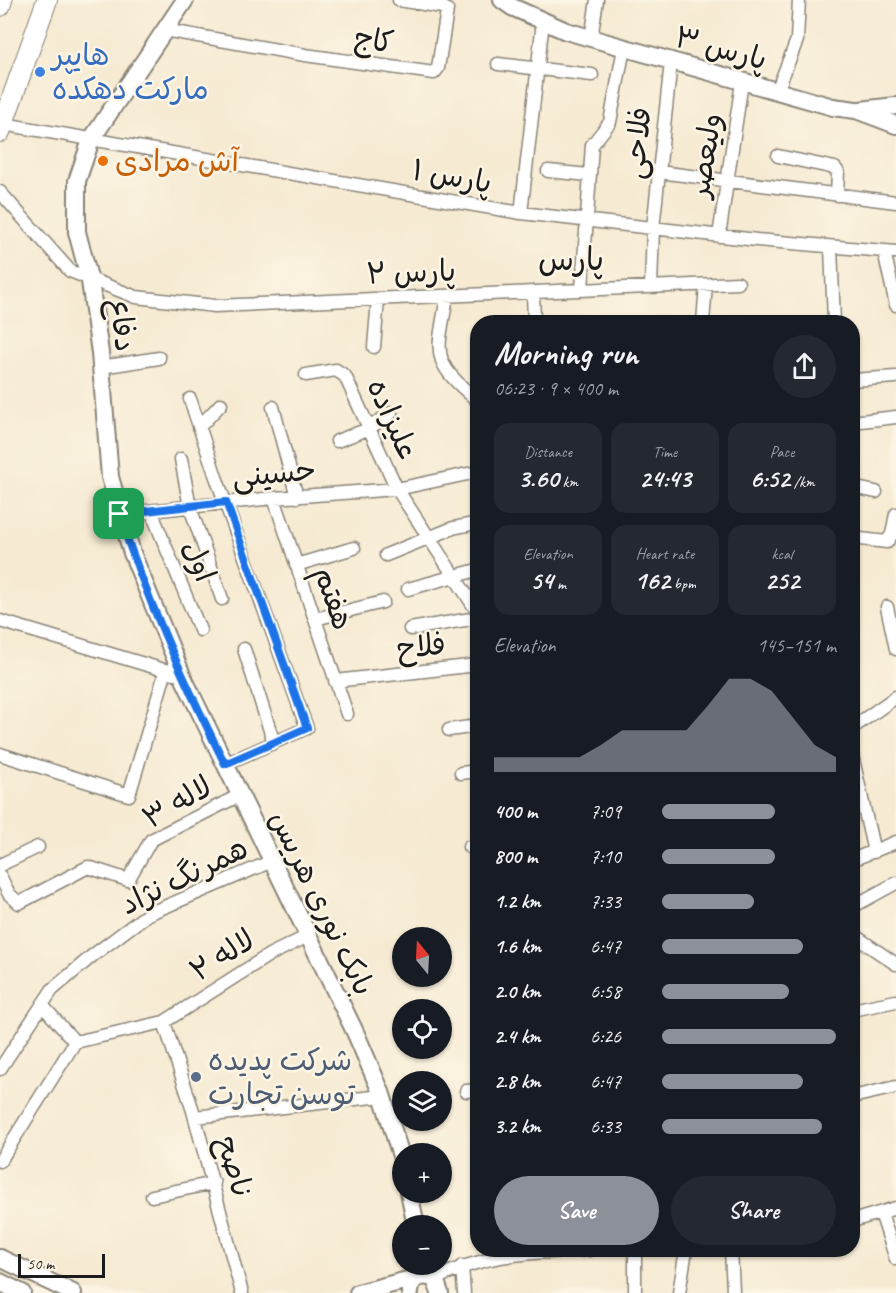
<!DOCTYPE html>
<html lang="en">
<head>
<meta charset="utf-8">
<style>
  :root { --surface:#171b24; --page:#242831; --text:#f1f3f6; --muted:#9ea1a6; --accent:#8c9099 }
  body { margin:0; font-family:Caveat,"Playpen Sans Arabic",sans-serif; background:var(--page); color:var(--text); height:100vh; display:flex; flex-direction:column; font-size:22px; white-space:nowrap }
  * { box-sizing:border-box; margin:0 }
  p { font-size:20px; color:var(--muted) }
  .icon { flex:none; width:33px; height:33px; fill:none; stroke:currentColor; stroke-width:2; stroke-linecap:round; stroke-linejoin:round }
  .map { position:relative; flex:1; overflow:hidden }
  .panel { position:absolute; left:470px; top:315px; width:390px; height:942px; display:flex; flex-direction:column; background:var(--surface); border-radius:24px; box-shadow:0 2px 4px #0004 }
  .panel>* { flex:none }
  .needle { width:39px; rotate:342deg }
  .controls { position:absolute; left:392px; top:927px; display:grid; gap:12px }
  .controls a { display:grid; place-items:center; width:60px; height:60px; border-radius:50%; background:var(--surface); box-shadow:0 2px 4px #0004; font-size:30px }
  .scale { position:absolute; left:18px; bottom:15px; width:87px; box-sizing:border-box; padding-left:6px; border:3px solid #1c1c1c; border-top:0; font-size:16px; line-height:21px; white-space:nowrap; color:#1c1c1c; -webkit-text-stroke:4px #fcf5e5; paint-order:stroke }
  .pin { position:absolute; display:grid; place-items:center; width:51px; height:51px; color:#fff; margin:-26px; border-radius:12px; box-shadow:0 3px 9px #0006 }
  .round { display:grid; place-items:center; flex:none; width:63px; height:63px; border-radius:32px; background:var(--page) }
  .summary { display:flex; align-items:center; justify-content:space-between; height:102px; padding:0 24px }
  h1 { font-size:33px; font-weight:800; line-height:45px }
  .figures { display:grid; grid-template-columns:repeat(3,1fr); gap:9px; height:102px; padding:6px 24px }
  .figures div { display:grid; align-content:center; border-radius:15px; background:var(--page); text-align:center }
  .figures b { font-size:26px; font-weight:800 }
  .figures small { font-size:16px; font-weight:400 }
  .figures p { font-size:16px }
  .chart { height:168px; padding:12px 24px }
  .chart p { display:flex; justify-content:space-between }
  .chart svg { width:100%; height:108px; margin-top:6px; fill:var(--accent); opacity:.7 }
  .button { display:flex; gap:12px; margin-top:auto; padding:12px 24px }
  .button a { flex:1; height:69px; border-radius:36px; background:var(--accent); color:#fff; font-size:24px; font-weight:800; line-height:69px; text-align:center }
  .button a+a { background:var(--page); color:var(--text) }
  ul { padding:0 24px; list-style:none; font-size:20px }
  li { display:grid; grid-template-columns:96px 72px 1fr; align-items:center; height:45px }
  li i { height:15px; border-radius:8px; background:var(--accent) }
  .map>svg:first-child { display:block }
</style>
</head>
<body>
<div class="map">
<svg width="896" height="1293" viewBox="0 0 896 1293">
  <rect width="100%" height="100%" fill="#fcf5e5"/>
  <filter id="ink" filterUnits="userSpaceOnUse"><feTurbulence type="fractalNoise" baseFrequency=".0167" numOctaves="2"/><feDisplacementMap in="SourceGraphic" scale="12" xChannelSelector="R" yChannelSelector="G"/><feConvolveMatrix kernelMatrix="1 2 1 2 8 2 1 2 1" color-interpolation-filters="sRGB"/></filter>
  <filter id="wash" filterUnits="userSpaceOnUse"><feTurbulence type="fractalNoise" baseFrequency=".008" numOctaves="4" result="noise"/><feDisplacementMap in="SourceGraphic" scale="24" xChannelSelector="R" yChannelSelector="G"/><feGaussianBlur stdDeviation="1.35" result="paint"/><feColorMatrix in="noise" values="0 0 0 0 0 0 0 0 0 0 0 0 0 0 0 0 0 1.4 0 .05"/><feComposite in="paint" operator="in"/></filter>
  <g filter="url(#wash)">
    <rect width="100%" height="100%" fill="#f6ead2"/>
  </g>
  <g filter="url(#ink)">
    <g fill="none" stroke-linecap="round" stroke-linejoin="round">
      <defs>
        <path id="street" d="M164,30L305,55L434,73L438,68L447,10L442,7L399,0
          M591,39L597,0
          M498,64L592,75
          M777,91L797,40L799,0
          M3,124L521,213L757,240L896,252
          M778,156L835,168L838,172L837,195
          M548,171L589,175
          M659,172L896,202
          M0,192L70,271L136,297L215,306L738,283
          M521,213L543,21
          M719,236L742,82
          M831,247L834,322
          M884,251L896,305
          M651,287L653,228L671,62
          M582,289L592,145L610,122L624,48
          M533,292L534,322
          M447,296C438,354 428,359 477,400
          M703,322L706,285
          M374,347L378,299
          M101,367L159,358
          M306,375L336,370L345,376L397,489L477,611
          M852,380L896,377
          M190,399L216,477L307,728L225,764
          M273,407L297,497
          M852,422L896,417
          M199,427L221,404
          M337,441L368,429L391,413
          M181,459L190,507L222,599
          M852,487L876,492
          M274,498L347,714
          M151,511L200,630
          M119,514L274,498L397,489L477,472
          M852,538L887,542L892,534L896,514
          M386,555L453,528L477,523
          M296,565L354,548
          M408,589L477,570
          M887,607L896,649
          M315,619L383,602
          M0,621L174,673
          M410,629L477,618
          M244,649L274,743
          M335,681L477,665
          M852,728L896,697
          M449,730L477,726
          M0,754L129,795L166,670
          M852,755L874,852
          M461,773L477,771
          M469,847H477
          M852,860L896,842
          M0,865L38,847
          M0,876L9,894L19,903L88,867L128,880L151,840L240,795
          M852,907L896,883
          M852,934L896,964
          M42,1005L75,1042
          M852,1010L896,1001
          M164,1022L193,1111L242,1293
          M0,1069L52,990L92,956L148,914L272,861
          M466,1091L477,1090
          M852,1097L896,1087
          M195,1117L382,1096
          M0,1161L75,1042L164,1022L269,955L308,936
          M152,1196L214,1183
          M881,1213L896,1259
          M852,1221L896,1208
          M731,1250L733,1291
          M462,1266L464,1293
          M435,1279C490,1252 529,1253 589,1250
          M635,1293V1250
          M679,1293L686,1250"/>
        <path id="secondary" d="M185,0L91,140L77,181V232L90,281L100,353L110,477L132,553L182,675L356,1034L381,1092L402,1159
          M502,0L512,7L566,31L833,107L856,110L896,125
          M860,110L896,106
          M409,1192L416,1226
          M0,1258L73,1293
          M0,1282L22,1293
          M358,1293L419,1277
          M410,1293C410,1278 422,1273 435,1279L440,1293"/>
        <path id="primary" d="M0,6L2,0
          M0,132L47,0"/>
      </defs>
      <!-- street casing -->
      <use href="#street" stroke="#898377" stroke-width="15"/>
      <!-- secondary casing -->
      <use href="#secondary" stroke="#898377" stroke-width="20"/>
      <!-- primary casing -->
      <use href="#primary" stroke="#898377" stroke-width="22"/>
      <!-- street -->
      <use href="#street" stroke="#fff" stroke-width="12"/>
      <!-- secondary -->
      <use href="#secondary" stroke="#fff" stroke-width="16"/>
      <!-- primary -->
      <use href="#primary" stroke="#fff" stroke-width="20"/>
    </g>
  </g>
  <g fill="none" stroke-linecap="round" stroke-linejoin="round" filter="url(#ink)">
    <defs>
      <path id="route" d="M226,502L307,728L225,764C185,683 147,601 119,514Z"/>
    </defs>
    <!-- route casing -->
    <use href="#route" stroke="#fff" stroke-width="12"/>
    <!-- route -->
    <use href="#route" stroke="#1a73e8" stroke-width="8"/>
  </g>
  <!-- markers -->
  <circle fill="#3f7fe0" stroke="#fcf5e5" stroke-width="2" cx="40" cy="72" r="6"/>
  <circle fill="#e8710a" stroke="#fcf5e5" stroke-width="2" cx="103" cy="161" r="6"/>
  <circle fill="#5c6f8a" stroke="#fcf5e5" stroke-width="2" cx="196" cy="1077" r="6"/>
  <g text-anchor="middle" stroke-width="5" stroke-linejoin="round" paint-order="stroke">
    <!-- street labels -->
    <g font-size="30" fill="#1c1c1c" stroke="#fcf5e5">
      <text transform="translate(374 40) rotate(9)" y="10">کاج</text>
      <text transform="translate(721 48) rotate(15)" y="10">پارس ۳</text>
      <text transform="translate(637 143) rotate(-84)" y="10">فلاحی</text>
      <text transform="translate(705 155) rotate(-81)" y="10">ولیعصر</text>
      <text transform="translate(452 176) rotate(10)" y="10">پارس ۱</text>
      <text transform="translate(411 272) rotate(-2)" y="10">پارس ۲</text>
      <text transform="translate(123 325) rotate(83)" y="10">دفاع</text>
      <text transform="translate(393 419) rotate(66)" y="10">علیزاده</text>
      <text transform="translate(274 473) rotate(-5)" y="10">حسینی</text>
      <text transform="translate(199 561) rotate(68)" y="10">اول</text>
      <text transform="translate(334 598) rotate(71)" y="10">هفتم</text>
      <text transform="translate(421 646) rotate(-6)" y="10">فلاح</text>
      <text transform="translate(177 802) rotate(-30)" y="10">لاله ۳</text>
      <text transform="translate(184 876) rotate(-26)" y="10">همرنگ نژاد</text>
      <text transform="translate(322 903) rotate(64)" y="10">بابک نوری هریس</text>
      <text transform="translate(222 955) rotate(-32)" y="10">لاله ۲</text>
      <text transform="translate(235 1167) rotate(74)" y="10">ناصح</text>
    </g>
    <!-- shop labels -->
    <g font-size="30" fill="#366cbe" stroke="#fcf5e5" text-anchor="start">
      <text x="52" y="65">هایپر<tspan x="52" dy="34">مارکت دهکده</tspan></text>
    </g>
    <!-- food labels -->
    <g font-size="30" fill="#c56008" stroke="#fcf5e5" text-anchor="start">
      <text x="115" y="171">آش مرادی</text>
    </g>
    <!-- service labels -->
    <g font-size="30" fill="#4e5e75" stroke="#fcf5e5" text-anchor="start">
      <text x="208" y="1070">شرکت پدیده<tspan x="208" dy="34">توسن تجارت</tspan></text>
    </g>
    <!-- neighbourhood labels -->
    <g font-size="32" fill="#1c1c1c" stroke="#fcf5e5">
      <text x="571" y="270">پارس</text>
    </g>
  </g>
</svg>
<div class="controls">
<a><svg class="needle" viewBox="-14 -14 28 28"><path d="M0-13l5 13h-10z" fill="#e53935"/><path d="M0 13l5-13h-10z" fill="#9ea1a6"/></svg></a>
<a><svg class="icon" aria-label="locate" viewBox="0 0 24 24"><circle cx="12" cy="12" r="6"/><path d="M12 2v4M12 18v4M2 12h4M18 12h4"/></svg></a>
<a><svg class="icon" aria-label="layers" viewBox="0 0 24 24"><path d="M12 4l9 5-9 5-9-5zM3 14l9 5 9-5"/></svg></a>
<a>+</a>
<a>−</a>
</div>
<div class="scale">50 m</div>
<div class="pin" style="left:119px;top:514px;background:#1e9e55"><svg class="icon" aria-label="arrive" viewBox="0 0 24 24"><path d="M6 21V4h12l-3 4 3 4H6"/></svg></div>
<section class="panel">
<div class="summary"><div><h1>Morning run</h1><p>06:23 · 9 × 400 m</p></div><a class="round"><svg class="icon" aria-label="share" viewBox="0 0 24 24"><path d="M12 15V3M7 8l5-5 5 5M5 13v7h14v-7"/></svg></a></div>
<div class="figures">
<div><p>Distance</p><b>3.60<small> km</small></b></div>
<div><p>Time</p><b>24:43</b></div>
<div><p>Pace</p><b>6:52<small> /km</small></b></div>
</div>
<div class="figures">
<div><p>Elevation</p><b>54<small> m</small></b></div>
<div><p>Heart rate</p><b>162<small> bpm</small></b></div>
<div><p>kcal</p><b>252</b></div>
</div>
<div class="chart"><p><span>Elevation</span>145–151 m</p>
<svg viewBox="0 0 160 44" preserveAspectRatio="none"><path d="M0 44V38L10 38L20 38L30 38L40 38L50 33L60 27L70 27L80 27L90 27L100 17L110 6L120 6L130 11L140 22L150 33L160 38V44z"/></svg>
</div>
<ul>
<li><b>400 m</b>7:09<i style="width:65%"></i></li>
<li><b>800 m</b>7:10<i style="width:65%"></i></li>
<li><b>1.2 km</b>7:33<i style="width:53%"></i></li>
<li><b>1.6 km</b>6:47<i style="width:81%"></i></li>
<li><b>2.0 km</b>6:58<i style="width:73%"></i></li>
<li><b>2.4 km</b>6:26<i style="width:100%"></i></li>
<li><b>2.8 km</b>6:47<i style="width:81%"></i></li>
<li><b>3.2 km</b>6:33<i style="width:92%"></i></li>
</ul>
<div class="button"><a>Save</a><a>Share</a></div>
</section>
</div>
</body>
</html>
